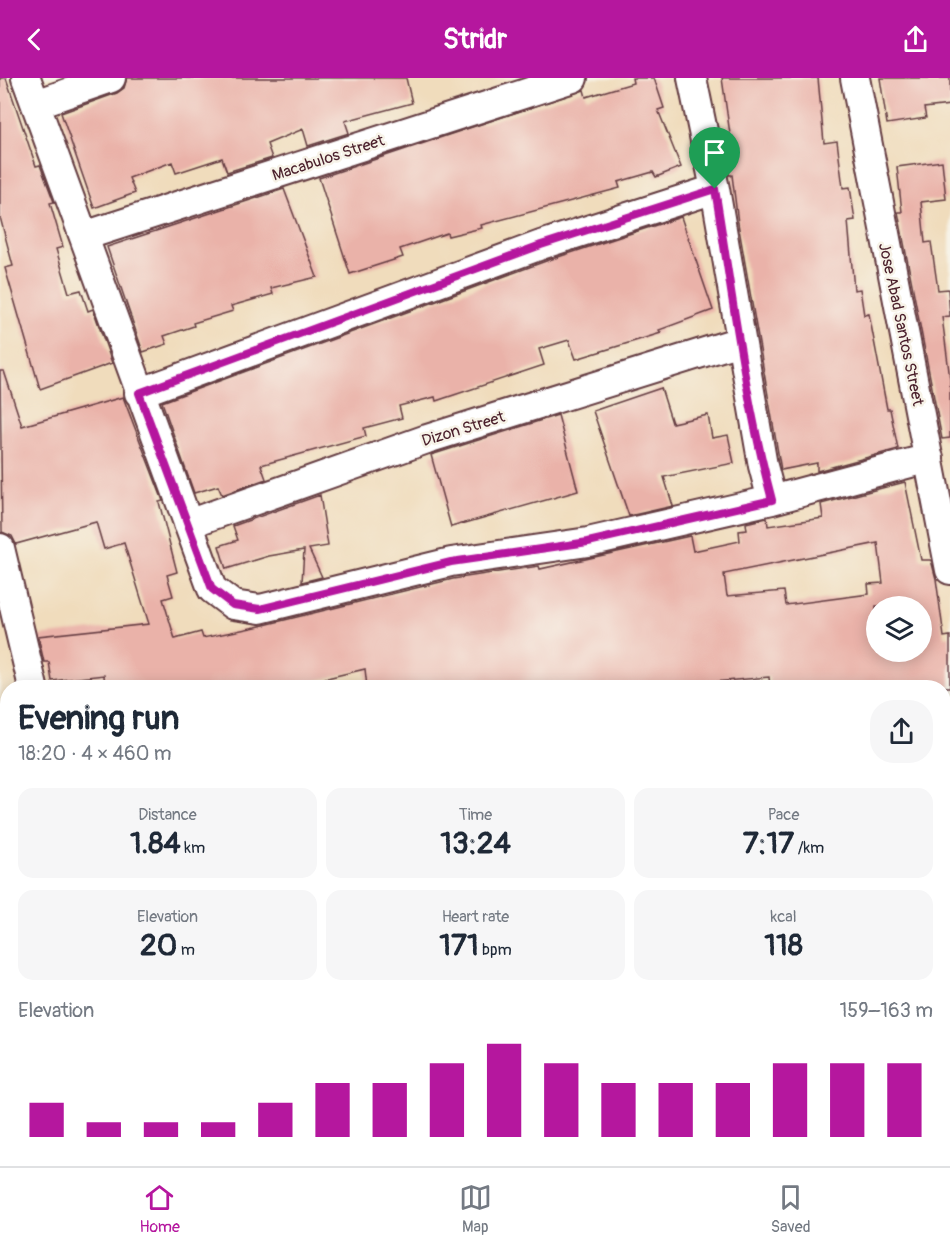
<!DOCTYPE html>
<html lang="en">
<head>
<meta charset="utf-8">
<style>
  :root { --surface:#fff; --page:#f6f6f7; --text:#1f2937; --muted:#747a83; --line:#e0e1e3; --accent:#b5179e }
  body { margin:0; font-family:Pangolin,sans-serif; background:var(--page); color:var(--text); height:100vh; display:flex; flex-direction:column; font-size:22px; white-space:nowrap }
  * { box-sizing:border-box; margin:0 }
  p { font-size:20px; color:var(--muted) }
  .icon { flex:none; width:33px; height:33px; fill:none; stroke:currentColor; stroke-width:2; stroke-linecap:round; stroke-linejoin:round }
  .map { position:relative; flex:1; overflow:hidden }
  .drawer { position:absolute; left:0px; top:602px; width:951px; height:488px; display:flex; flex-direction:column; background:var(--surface); border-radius:24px 24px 0 0; box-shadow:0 3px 15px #0003 }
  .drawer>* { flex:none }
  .tools { position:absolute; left:866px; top:518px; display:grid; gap:12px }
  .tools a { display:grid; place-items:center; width:66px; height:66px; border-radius:50%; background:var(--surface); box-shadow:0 3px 15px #0003; font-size:30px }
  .pin { position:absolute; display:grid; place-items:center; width:51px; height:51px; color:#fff; margin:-62px -26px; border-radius:50% 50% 50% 0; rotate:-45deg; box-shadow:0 0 6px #0007 }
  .pin .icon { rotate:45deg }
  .round { display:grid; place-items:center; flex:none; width:63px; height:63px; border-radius:24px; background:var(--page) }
  .summary { display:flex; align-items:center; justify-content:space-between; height:102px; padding:0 18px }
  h1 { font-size:33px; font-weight:700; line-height:45px }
  .metrics { display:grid; grid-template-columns:repeat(3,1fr); gap:9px; height:102px; padding:6px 18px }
  .metrics div { display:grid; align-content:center; border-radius:15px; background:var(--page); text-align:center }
  .metrics b { font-size:30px; font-weight:700 }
  .metrics small { font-size:16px; font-weight:400 }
  .metrics p { font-size:16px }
  .chart { height:168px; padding:12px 18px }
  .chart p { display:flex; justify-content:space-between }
  .chart svg { width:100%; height:108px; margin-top:6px; stroke:var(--accent); stroke-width:6 }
  header { display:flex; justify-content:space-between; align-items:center; height:78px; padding:0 18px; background:var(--accent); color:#fff; font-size:27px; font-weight:700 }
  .menu { display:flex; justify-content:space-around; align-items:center; height:84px; border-top:2px solid var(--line); background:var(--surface); font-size:16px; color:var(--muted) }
  .menu a { display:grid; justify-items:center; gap:3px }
  .menu .current { color:var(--accent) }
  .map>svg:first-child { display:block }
</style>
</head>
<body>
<header><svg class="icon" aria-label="back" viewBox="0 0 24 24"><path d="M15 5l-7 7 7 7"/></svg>Stridr<svg class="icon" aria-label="share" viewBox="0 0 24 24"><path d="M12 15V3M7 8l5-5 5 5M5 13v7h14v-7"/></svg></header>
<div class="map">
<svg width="950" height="1088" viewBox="0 0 950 1088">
  <rect width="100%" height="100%" fill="#f7f3e8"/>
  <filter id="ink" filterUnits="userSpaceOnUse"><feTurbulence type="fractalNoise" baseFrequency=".0167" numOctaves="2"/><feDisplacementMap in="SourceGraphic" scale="12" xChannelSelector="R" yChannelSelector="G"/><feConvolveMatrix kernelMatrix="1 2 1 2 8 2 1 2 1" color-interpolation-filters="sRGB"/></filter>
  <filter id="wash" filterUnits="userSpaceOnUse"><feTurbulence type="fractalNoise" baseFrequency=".008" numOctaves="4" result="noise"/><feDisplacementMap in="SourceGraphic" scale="24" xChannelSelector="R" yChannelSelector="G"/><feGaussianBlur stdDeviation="1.35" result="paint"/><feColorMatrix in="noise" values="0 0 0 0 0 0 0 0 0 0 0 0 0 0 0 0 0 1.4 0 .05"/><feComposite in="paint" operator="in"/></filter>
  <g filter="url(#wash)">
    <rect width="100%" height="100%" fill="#f0dcbc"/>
    <g id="blocks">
      <!-- building -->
      <path fill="#eab2a9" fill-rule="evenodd" d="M0,0H6L36,88L40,87L54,124L50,125L63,169L56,171L69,215L81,212L88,233L93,231L112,285L40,311L5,190L13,188L0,139Z
        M127,0H406L412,25L345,43L349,55L308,68L303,51L267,66L272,80L227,94L222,80L176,95L172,84L129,100L135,115L94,130L61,35L117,15L124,10Z
        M632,0H654L664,30L658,32L681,89L656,99L653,94L618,104L620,110L481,147L482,150L448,158L447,155L400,171L403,179L350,196L319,100L584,12L586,19L633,5Z
        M722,0H818L824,65L837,63L843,110L850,109L855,142L848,143L854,212L860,211L864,237L869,236L887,331H890L898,371L817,393V385L781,392L738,145L732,97H729L725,56H730Z
        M880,0H950V27L924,30L926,40L887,46Z
        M942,83L946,121L921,124L925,165L931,164L938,212L948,211L950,238L942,239L950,301V360L942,361L898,134H902L897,89Z
        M284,111L317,199L271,210L273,216L231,228L233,233L193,245L194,248L164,258L167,266L143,274L107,169Z
        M681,139L713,232L659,252L661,255L576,281L569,262L539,271L544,287L436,323L435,319L399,328L402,340L364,350L366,358L261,387L266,401L222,417L218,408L194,415L162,324L546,183Z
        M0,293H4L22,348L123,319L163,423L159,424L177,494L167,497L173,518L163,521L175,561L201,554L203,560L256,549L453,501L539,488L540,491L690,458L693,473L740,463L739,453L747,452L746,445L767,440L768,448L823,440L821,426L905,404L921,482H931L936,501L944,559L950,558V609H770L769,599L658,609H367L365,591L306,605L307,609H105L104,597L52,603L49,584H44L38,558L149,546L124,465L104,471L96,444L16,466L12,458L2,454ZM878,465L883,505L868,506L869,516L786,527L784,513L727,518L724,496ZM876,528H921V573H876Z
        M661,310L672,345L708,337L712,360L728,357L734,385L664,399L673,428L629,438L593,333Z
        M558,337L578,413L451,449L431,377Z
        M320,417L328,468L309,471L322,499L302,504L304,472L269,478L226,491L219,468L238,462L233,448Z"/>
    </g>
  </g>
  <g filter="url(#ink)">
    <use href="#blocks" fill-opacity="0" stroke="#633b41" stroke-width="1.5"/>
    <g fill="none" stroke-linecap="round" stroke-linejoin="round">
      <defs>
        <path id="minor" d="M26,0L212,511L233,527L260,531L451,484L588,464L772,422L929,380
          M692,0L715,111L763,388L772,422
          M855,0L950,492
          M36,26L111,0
          M84,158L573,0
          M139,315L541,167L715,111
          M188,446L427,361L740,263
          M0,470L33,609
          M0,670L8,668
          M137,1082L139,1088
          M633,1082L634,1088
          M824,1082L825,1088
          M703,1088L735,1082"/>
      </defs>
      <!-- minor casing -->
      <use href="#minor" stroke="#633b41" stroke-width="32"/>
      <!-- minor -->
      <use href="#minor" stroke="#fff" stroke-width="28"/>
    </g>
  </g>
  <g fill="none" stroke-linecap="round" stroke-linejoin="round" filter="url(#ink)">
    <defs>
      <path id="route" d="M715,111C732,214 745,321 772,422L588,464L451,484L260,531L233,527L212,511L139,315L541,167Z"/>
    </defs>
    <!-- route casing -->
    <use href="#route" stroke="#fff" stroke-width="12"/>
    <!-- route -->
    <use href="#route" stroke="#b5179e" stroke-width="8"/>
  </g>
  <g text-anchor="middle" stroke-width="5" stroke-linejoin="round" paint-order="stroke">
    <!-- street labels -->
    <g font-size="16" fill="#4a1f2b" stroke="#f7f3e8">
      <text transform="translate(328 79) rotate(-18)" y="6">Macabulos Street</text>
      <text transform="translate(902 246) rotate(78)" y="6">Jose Abad Santos Street</text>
      <text transform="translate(463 350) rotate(-17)" y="6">Dizon Street</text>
    </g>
  </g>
</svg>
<div class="tools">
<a><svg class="icon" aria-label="layers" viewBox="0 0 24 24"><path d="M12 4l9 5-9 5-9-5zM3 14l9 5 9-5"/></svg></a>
</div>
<div class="pin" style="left:715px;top:111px;background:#1e9e55"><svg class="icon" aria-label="arrive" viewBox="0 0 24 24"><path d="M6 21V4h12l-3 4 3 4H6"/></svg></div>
<section class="drawer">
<div class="summary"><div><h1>Evening run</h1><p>18:20 · 4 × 460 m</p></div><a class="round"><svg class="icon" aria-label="share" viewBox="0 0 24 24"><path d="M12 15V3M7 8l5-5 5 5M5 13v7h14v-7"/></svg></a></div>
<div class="metrics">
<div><p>Distance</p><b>1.84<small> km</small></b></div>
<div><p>Time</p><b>13:24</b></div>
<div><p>Pace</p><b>7:17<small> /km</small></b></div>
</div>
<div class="metrics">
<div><p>Elevation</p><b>20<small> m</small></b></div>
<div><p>Heart rate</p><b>171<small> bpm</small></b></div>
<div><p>kcal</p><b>118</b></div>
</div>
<div class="chart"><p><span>Elevation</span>159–163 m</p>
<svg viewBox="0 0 160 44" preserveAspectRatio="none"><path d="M5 44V30M15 44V38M25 44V38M35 44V38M45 44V30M55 44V22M65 44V22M75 44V14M85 44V6M95 44V14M105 44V22M115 44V22M125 44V22M135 44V14M145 44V14M155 44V14"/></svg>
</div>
</section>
</div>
<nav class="menu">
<a class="current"><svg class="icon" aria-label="home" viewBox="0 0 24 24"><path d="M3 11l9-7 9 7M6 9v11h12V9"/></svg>Home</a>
<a><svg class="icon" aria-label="map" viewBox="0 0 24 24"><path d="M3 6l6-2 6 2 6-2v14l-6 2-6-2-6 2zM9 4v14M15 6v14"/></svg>Map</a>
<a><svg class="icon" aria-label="saved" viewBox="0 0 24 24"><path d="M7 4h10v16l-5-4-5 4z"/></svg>Saved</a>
</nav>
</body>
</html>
